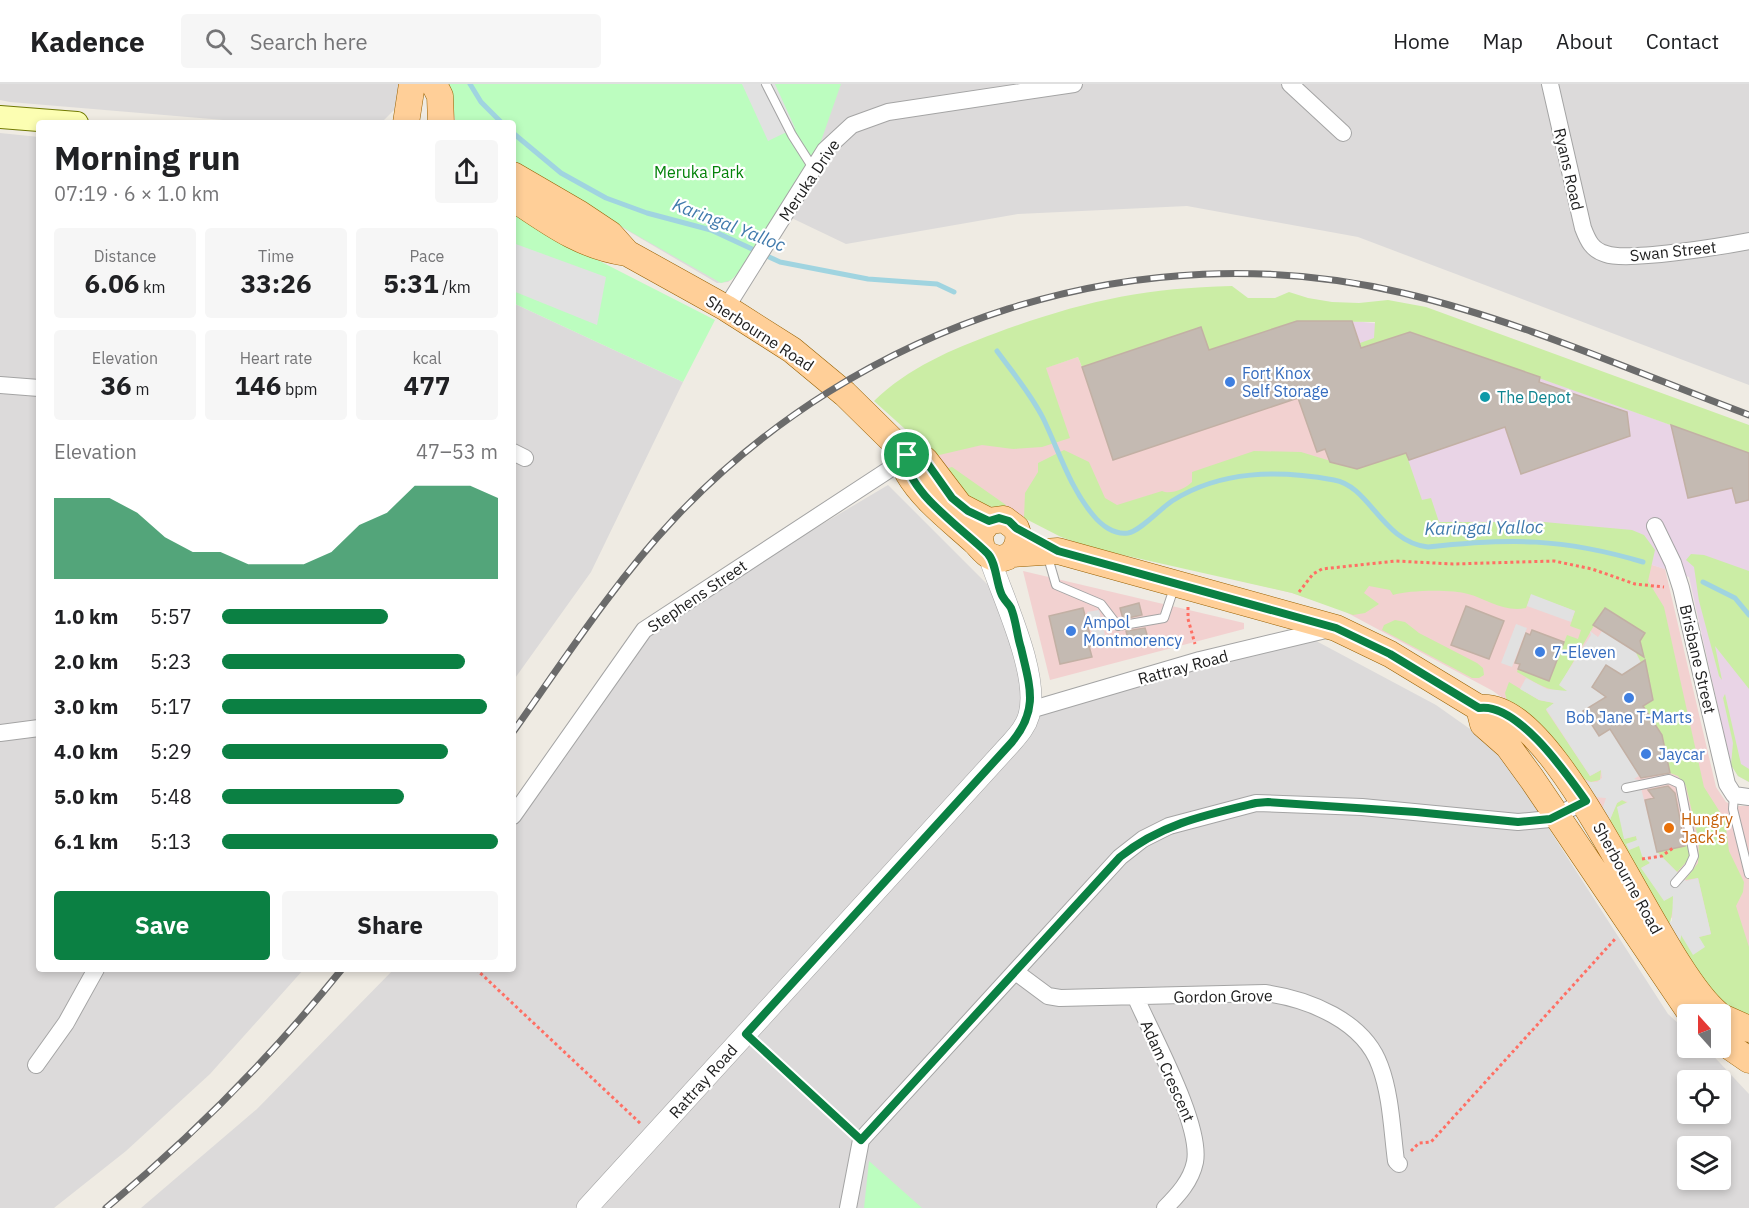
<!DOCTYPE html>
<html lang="en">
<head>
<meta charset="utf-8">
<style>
  :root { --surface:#fff; --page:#f6f6f6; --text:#202124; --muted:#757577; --line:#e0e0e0; --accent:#0b8043 }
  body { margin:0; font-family:"IBM Plex Sans",sans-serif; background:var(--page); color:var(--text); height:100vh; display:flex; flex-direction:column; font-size:22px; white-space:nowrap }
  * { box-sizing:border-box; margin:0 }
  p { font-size:20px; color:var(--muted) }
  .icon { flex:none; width:33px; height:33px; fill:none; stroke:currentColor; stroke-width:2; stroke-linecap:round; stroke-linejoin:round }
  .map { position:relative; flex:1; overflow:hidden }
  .drawer { position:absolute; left:36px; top:36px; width:480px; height:852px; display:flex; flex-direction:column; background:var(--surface); border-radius:6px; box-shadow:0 3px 9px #0003 }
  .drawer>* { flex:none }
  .needle { width:39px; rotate:339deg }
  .buttons { position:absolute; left:1677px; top:920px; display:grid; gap:12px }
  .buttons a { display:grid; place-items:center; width:54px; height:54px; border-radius:6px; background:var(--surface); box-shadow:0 3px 9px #0003; font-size:30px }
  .pin { position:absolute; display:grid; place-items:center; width:51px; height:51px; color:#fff; margin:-26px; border:3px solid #fff; border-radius:50%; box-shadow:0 2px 6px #0007 }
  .round { display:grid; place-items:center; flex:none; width:63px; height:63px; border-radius:6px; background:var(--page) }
  .headline { display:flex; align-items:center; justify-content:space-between; height:102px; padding:0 18px }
  h1 { font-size:33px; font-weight:700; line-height:45px }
  .figures { display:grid; grid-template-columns:repeat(3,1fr); gap:9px; height:102px; padding:6px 18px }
  .figures div { display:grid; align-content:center; border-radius:6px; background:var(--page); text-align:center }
  .figures b { font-size:26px; font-weight:700 }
  .figures small { font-size:16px; font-weight:400 }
  .figures p { font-size:16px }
  .chart { height:168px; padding:12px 18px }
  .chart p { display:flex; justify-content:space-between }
  .chart svg { width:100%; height:108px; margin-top:6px; fill:var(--accent); opacity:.7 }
  .action { display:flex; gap:12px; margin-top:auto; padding:12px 18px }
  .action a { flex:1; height:69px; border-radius:6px; background:var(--accent); color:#fff; font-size:24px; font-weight:700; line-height:69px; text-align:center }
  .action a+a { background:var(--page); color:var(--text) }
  ul { padding:0 18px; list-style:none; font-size:20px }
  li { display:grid; grid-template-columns:96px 72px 1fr; align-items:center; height:45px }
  li i { height:15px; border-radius:8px; background:var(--accent) }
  header { display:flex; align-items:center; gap:36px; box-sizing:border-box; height:84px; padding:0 30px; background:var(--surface); border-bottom:2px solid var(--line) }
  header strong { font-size:28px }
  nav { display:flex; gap:33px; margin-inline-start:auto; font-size:21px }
  .search { width:420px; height:54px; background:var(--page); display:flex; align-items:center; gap:15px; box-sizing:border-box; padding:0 21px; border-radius:6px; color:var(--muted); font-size:22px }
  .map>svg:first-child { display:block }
</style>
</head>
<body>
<header>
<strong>Kadence</strong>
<div class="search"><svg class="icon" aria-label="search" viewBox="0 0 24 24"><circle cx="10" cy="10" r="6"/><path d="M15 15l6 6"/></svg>Search here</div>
<nav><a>Home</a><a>Map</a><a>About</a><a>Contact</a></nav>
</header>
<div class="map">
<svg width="1749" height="1124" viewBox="0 0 1749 1124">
  <rect width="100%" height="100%" fill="#efebe3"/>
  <!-- residential -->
  <path fill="#dcdada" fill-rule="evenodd" d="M0,0H402L398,22L381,39H258L10,18L0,16Z
    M447,0H1749V301L1358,153L1187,122L1018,130L846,160L777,127L734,193L728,198L717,199L548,100L513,39H456Z
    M0,49L39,53V885H304L210,990L126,1067L54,1124H0Z
    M513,219L683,298L591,488L513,597Z
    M888,401L1010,523L1031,625L1305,551L1436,621L1497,664L1668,930L1687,947L1688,963H1705L1749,1010V1124H141L257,1025L394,885H513V732L644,546ZM1688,996H1720V1029H1688ZM1688,1062H1720V1095H1688Z"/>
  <!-- commercial -->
  <path fill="#f2d1d0" d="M1297,237H1352L1430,462L1643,478L1665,485L1716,703L1726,718L1735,722H1749V937L1511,620L1493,607L1342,526L1292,509L1074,458L1016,429L983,423L905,344L1049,295L1045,284L1078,273L1082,283L1201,243L1210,266Z
    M1023,487L1244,539V545L1050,596Z"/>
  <!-- industrial -->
  <path fill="#e9d4e6" d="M1352,237L1392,241L1749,369V698L1738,692L1731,681L1689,493L1643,478L1430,462Z"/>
  <!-- grass -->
  <path fill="#cbeda5" d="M1232,202L1248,214H1275L1289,208L1308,214L1332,218L1359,219L1388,216L1426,223L1749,341V369L1410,248L1369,262L1422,416L1431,414L1439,438H1544L1632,446L1644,451L1655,466L1648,497L1664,523L1704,703L1725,736L1729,767L1744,798L1743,808L1736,822L1749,863V937L1725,926L1679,862L1681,851L1699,853L1711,850L1698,794L1685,796L1698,779L1699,758L1686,702L1678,692L1670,689L1662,651L1643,622L1653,615L1645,577L1641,579L1636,569L1644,549L1604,524L1560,601L1568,607C1548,609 1533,597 1517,588L1518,585L1549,596L1567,551L1578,555L1581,546L1570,542L1575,527L1531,511L1526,524C1505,529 1487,515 1468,510C1452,505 1408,506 1393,511L1390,506L1369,502L1364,509L1379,520L1365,529L1353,531L1292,509L1092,464L1061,453L1024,434L1025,409L1038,388V379L1064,366L1089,378L1105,414L1117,421L1162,407C1170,411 1185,405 1192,398V388L1254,367L1301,368L1357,385L1398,371L1360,259L1374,254L1375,238L1297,237L1209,266L1201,243L1082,283L1078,273L1046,284L1070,354L1042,363L1013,365L982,361L935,372L874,317C908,284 952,265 996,249C1080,218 1142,204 1232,202Z
    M952,383L1006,421L1003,424L976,421L945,385Z
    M1691,470L1704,471L1749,487V605L1715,562L1722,596L1719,592L1699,517L1694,483L1686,476Z
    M1395,536L1405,538L1419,549L1477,579L1483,584L1484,591L1479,594H1472L1382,546L1384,541Z
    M1509,598L1539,616L1554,619L1546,626L1590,692L1601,686L1600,696L1591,698L1582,694L1531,637L1507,617L1505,609Z
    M1725,610L1741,680L1749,685V698L1738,692L1731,681L1733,659L1723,614Z
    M1622,716L1629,720L1624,755L1636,752L1637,756L1629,766L1639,761L1650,779L1641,784L1673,811L1674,820L1670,839L1667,840L1609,738L1617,719Z
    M1689,761V775L1677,788L1657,768Z"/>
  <!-- park -->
  <path fill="#bcfdbf" d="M447,0H841L820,60L738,189L731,196L721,199L513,81V39H456Z
    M513,127L578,166L715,236L683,298L513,219Z
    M869,1077L922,1124H864Z"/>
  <!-- parking -->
  <path fill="#e1e1e1" d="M742,0H775L795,44L768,57Z
    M513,159L606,193L597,241L513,207Z
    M1531,510L1575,527L1571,538L1527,522Z
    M1099,526L1106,555L1094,558L1087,528Z
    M1516,540L1527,544L1512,583L1501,579Z
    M1590,547L1598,553L1602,547L1633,567L1638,559L1641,561L1636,569L1641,579L1622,591L1606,581L1592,603L1606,613L1583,628L1599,652L1610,645L1639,692L1634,695L1639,696L1657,768L1686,797L1698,794L1711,850L1699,853L1705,863L1693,871L1681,851L1679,862L1667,840L1672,837L1673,812L1664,817L1641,784L1650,779L1642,772L1639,762L1629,766L1626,760L1637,756L1636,752L1624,755L1617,723L1628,718L1622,716L1617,719L1609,738L1602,726L1606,714L1592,713L1578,691L1588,698H1597L1602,694L1601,686L1590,692L1546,625L1554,619L1539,616L1520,605L1526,594L1547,605L1567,607L1559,601L1591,551Z"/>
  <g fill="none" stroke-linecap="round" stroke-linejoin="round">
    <!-- stream -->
    <path stroke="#a0d4e0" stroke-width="5" d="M470,0L481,18L502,39
      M513,49L561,89L606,114L647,129L711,146L780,178L868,195L937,200L954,208
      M997,267C1013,289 1031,310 1043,334C1059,367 1069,402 1093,431C1101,441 1114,451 1128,449C1140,447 1160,425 1172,417C1221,386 1278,386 1334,396C1370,402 1382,458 1428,463C1510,454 1562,454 1643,478
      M1703,498L1735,514L1749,531"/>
  </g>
  <!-- building -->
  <path fill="#c4bab2" stroke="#c2b0a4" stroke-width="1.5" d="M1297,237H1352L1361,264L1410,248L1540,293L1539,298L1627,328L1630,352L1521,390L1505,343L1409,376L1406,369L1357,385L1330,378L1325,365L1317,368L1298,314L1113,376L1082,283L1201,243L1209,266Z
    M1671,341L1749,369V416L1736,419L1732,404L1688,414Z
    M1139,519L1142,531L1123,535L1120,524Z
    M1466,522L1504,537L1489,575L1451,561Z
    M1083,524L1093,562H1089L1092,573L1060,580L1049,532Z
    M1605,524L1645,549L1640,557L1644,573L1593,541Z
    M1145,544L1148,554L1129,559L1126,547Z
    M1532,546L1564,558L1549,597L1518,585L1520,580L1515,579L1526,549L1530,551Z
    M1645,576L1653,616L1643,622L1662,651L1670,689L1641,694L1610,645L1599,652L1583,627L1606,613L1592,603L1606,581L1622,591Z
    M1668,702L1675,709L1685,762L1657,768L1645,716L1654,714L1648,706Z"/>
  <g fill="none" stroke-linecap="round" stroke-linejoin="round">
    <defs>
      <path id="service" d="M766,0L792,51L813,84
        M1047,470L1056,501L1101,520L1118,542L1164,534L1175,501
        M1626,704L1669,695L1680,700L1694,772L1689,783L1675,799
        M1734,711L1733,725L1749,790"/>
      <path id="minor" d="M1290,0L1343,49
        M1550,0L1583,144C1588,157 1592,166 1606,170C1627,178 1723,162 1749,157
        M726,224L825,66L852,41L888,28L1074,0
        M0,301L39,304
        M513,368L525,374
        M1655,442L1673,479L1681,504L1727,700L1734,711L1749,713
        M1030,626L1200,576L1330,545
        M0,649L39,644
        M513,732L644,546L893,383L907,371
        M1017,889L1048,912L1060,914L1265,909C1309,915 1364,937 1380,982C1391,1011 1392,1047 1396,1077L1399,1080
        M1136,914C1152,951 1202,1041 1195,1078C1191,1097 1178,1111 1165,1124
        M36,981L66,939L96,885
        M848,1124L861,1056L1120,773L1143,755L1169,742L1256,719L1362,723L1518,738L1550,735L1585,717"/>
      <path id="tertiary" d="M587,1124L1012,658C1019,650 1026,642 1029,631C1040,589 1002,513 989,472"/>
      <path id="secondary" d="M0,33L77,39"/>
      <path id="primary" d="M434,0L440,12L441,39
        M406,39L412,0
        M513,91L580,130L610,150L627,169L726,224L792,266L845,310L907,371L925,376L960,422L989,437
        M513,114C550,139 582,163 627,169
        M907,371C906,377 905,383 908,389C923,415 951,436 973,456C979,461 984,469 990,472C1009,482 1024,461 1016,444L1004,435L989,437L979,450L982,465
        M1012,470L1058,467L1336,544L1390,570L1479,624C1559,613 1656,880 1718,930
        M1479,624L1483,640L1508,662L1532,695L1691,930
        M1720,932L1749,945
        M1720,956L1749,976"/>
    </defs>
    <!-- service casing -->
    <use href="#service" stroke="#a4a4a4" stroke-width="10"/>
    <!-- minor casing -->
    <use href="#minor" stroke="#a4a4a4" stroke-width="18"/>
    <!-- tertiary casing -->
    <use href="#tertiary" stroke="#a4a4a4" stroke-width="22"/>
    <!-- secondary casing -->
    <use href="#secondary" stroke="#707900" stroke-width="24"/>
    <!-- primary casing -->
    <use href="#primary" stroke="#976000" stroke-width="27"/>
    <!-- path -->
    <path stroke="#ff6f64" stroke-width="3" stroke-dasharray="3 3" stroke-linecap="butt" d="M1299,508L1313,490L1322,485L1396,477L1453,480L1554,477L1592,485L1635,500L1664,503
      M1188,523V535L1195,560
      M1642,775L1662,772L1673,764
      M476,885L641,1040
      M759,962L849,1045
      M1411,1067L1419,1059L1431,1058L1615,855"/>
    <!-- service -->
    <use href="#service" stroke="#fff" stroke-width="8"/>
    <!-- minor -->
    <use href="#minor" stroke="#fff" stroke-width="16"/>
    <!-- tertiary -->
    <use href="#tertiary" stroke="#fff" stroke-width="21"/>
    <!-- secondary -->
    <use href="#secondary" stroke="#fcfeb2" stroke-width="22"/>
    <!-- primary -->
    <use href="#primary" stroke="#ffcf98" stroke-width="26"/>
    <defs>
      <path id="rail" d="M513,648C564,576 613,500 674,435C858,239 1138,146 1403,209C1519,236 1637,289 1749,331
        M106,1124C193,1052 271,973 342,885"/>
    </defs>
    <!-- rail casing -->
    <use href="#rail" stroke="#6b6b6b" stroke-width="7"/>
    <!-- rail -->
    <use href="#rail" stroke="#fff" stroke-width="4.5" stroke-dasharray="14" stroke-linecap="butt"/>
  </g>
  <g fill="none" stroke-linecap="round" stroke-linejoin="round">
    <defs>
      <path id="route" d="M907,371L925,376L952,414L968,427L989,437L999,434L1009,437L1016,444L1058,467L1336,544L1390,570L1479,624C1517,618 1566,689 1586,717L1550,735L1518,738L1416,728L1268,718L1256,719C1205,731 1161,740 1120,773L861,1056L746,950L1012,658C1039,625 1030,603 1021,564C1017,552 1016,536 1011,524C1008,519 1003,515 1001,509C996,497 996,479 988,470C967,448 901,404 907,371Z"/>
    </defs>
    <!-- route casing -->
    <use href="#route" stroke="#fff" stroke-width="12"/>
    <!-- route -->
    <use href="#route" stroke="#0b8043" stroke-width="8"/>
  </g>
  <!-- markers -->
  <g fill="#3f7fe0" stroke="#fff" stroke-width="2">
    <circle cx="1230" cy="298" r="6"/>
    <circle cx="1071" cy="547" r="6"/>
    <circle cx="1540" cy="568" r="6"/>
    <circle cx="1629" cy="614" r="6"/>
    <circle cx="1646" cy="670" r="6"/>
  </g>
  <circle fill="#0f9aa8" stroke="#fff" stroke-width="2" cx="1485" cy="313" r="6"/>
  <circle fill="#e8710a" stroke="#fff" stroke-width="2" cx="1669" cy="744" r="6"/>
  <g text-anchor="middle" stroke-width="4.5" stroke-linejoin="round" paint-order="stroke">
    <!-- street labels -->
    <g font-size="16" fill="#1d1d1d" stroke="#fff">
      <text transform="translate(1569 85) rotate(77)" y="6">Ryans Road</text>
      <text transform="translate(809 96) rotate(-56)" y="6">Meruka Drive</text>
      <text transform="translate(1673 167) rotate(-6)" y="6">Swan Street</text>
      <text transform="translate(760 249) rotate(33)" y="6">Sherbourne Road</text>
      <text transform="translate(697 512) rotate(-34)" y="6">Stephens Street</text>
      <text transform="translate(1698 575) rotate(77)" y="6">Brisbane Street</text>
      <text transform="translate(1183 583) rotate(-15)" y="6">Rattray Road</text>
      <text transform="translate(1628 794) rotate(61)" y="6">Sherbourne Road</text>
      <text transform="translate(1223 912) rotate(-1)" y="6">Gordon Grove</text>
      <text transform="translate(1168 987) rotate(66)" y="6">Adam Crescent</text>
      <text transform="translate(703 997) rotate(-48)" y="6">Rattray Road</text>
    </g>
    <!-- park labels -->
    <g font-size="16" fill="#04830a" stroke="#fff">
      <text x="699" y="94">Meruka Park</text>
    </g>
    <!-- shop labels -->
    <g font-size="16" fill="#366cbe" stroke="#fff" text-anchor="start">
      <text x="1242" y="295">Fort Knox<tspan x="1242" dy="18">Self Storage</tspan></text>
      <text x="1083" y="544">Ampol<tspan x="1083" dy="18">Montmorency</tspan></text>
      <text x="1552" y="574">7-Eleven</text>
      <text x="1629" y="639" text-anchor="middle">Bob Jane T-Marts</text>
      <text x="1658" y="676">Jaycar</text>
    </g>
    <!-- culture labels -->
    <g font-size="16" fill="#0d838f" stroke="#fff" text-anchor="start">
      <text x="1497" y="319">The Depot</text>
    </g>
    <!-- food labels -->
    <g font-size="16" fill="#c56008" stroke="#fff" text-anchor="start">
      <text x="1681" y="741">Hungry<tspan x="1681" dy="18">Jack's</tspan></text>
    </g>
    <!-- water labels -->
    <g font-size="18" font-style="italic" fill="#407aac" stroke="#fff">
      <text transform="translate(729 141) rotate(21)" y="6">Karingal Yalloc</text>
      <text transform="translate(1484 444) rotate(-1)" y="6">Karingal Yalloc</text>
    </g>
  </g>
</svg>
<div class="buttons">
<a><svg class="needle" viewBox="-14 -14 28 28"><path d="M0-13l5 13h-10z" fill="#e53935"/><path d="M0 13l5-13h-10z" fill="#757577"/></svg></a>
<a><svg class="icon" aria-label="locate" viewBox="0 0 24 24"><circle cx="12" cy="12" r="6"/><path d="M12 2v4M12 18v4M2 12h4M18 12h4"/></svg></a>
<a><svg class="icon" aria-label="layers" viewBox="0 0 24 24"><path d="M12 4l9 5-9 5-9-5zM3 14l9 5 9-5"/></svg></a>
</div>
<div class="pin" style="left:907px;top:371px;background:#1e9e55"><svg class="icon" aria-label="arrive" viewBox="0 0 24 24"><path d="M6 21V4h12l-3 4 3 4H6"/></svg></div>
<section class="drawer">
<div class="headline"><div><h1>Morning run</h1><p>07:19 · 6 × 1.0 km</p></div><a class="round"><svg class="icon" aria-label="share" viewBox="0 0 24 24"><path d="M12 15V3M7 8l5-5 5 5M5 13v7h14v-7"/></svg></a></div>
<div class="figures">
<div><p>Distance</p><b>6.06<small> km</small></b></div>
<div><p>Time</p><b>33:26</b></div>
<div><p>Pace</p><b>5:31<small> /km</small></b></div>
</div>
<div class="figures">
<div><p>Elevation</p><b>36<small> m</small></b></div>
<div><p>Heart rate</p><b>146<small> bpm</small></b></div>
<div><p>kcal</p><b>477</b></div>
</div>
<div class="chart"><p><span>Elevation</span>47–53 m</p>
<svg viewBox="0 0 160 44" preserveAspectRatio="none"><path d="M0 44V11L10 11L20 11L30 17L40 27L50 33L60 33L70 38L80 38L90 38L100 33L110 22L120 17L130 6L140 6L150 6L160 11V44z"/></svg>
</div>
<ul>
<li><b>1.0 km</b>5:57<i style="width:60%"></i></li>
<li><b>2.0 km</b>5:23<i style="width:88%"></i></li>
<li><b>3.0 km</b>5:17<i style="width:96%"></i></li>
<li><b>4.0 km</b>5:29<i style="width:82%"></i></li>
<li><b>5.0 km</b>5:48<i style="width:66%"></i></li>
<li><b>6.1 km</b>5:13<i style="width:100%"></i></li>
</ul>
<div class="action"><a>Save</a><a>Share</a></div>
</section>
</div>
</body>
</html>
